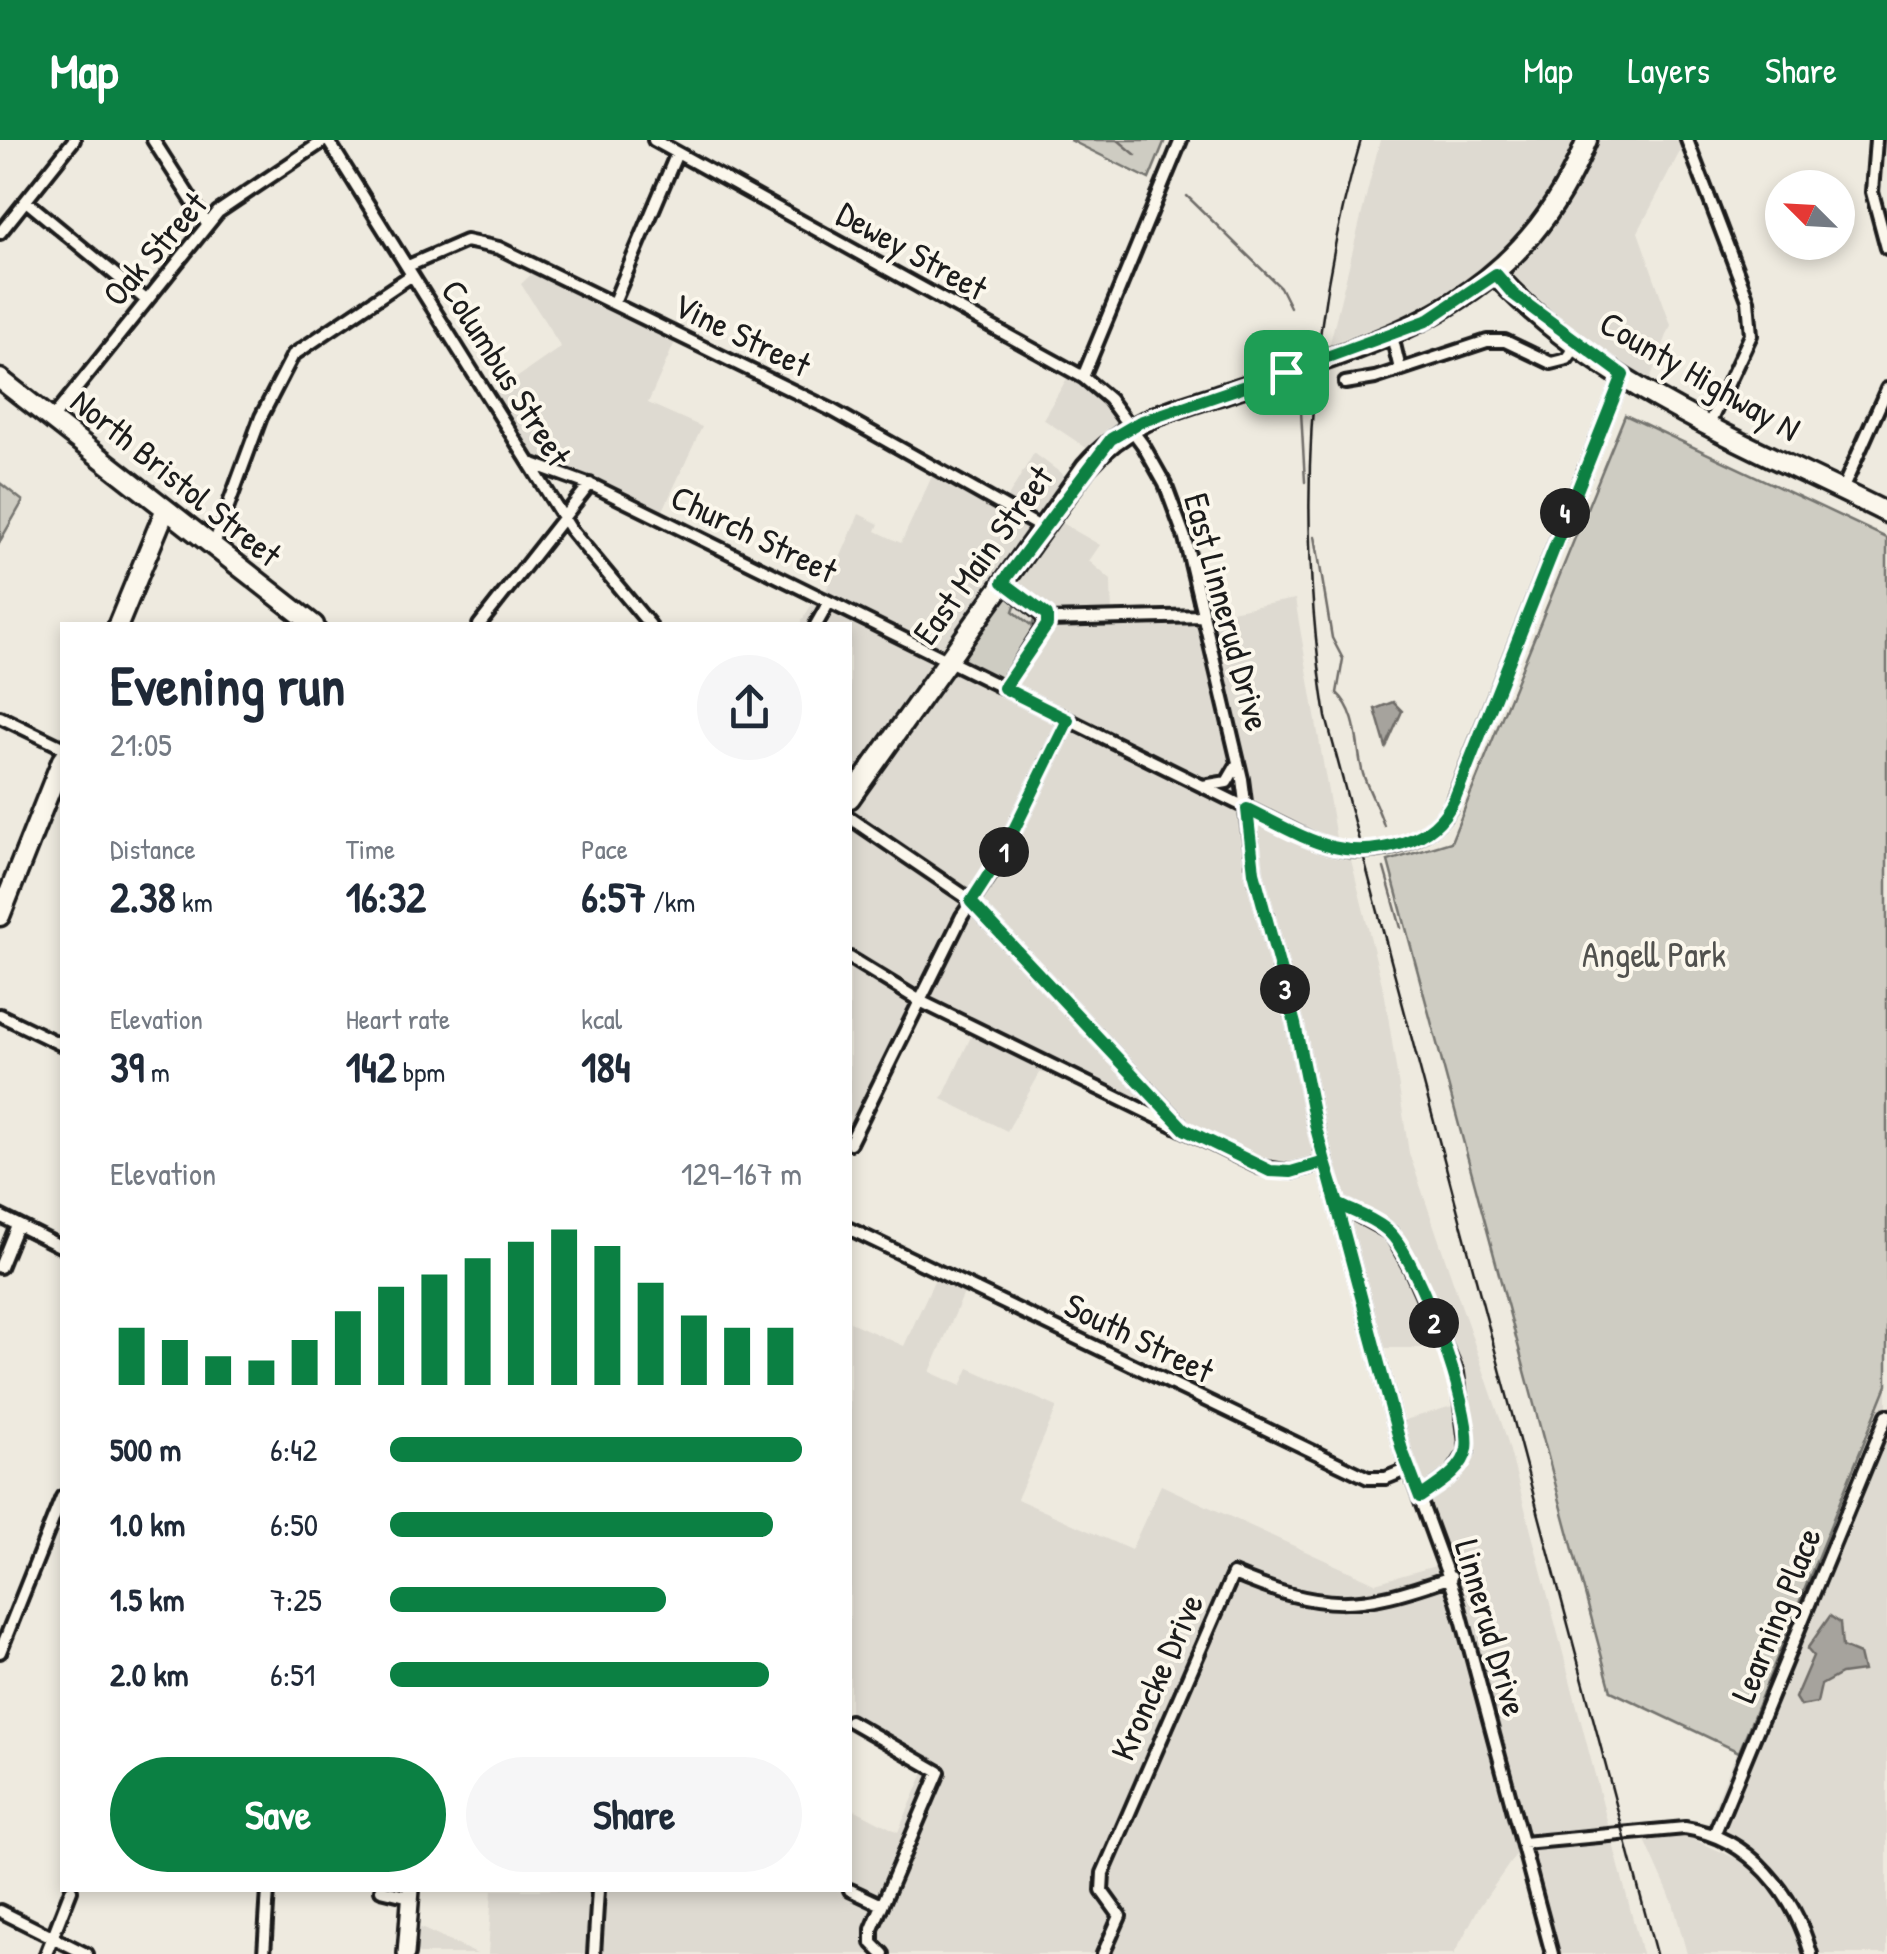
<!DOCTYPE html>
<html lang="en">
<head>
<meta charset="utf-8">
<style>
  :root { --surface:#fff; --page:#f6f6f7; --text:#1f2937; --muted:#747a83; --accent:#0b8043 }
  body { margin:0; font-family:"Patrick Hand",sans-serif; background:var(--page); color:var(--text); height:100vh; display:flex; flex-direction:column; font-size:38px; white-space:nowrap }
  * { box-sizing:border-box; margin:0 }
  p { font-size:32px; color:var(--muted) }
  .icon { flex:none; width:55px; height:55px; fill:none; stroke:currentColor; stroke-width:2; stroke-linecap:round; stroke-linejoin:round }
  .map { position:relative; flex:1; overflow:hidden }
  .panel { position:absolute; left:60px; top:482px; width:792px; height:1270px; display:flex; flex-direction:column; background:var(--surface); border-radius:0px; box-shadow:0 5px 15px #0003 }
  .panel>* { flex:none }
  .needle { width:65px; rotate:294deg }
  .buttons { position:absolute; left:1765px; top:30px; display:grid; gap:20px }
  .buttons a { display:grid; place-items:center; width:90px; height:90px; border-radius:50%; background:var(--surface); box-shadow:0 5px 15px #0003; font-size:50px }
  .pin { position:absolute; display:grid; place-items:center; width:85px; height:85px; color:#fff; margin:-42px; border-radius:20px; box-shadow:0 5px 15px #0006 }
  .km { position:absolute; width:50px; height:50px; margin:-25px; border-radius:50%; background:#222; color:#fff; font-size:28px; line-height:50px; text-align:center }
  .round { display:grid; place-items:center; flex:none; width:105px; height:105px; border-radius:52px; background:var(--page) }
  .overview { display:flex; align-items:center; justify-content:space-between; height:170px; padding:0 50px }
  h1 { font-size:55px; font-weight:700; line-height:75px }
  .figures { display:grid; grid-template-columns:repeat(3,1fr); gap:15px; height:170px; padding:10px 50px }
  .figures div { display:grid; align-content:center }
  .figures b { font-size:42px; font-weight:700 }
  .figures small { font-size:28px; font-weight:400 }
  .figures p { font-size:28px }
  .chart { height:280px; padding:20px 50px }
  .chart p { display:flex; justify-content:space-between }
  .chart svg { width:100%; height:180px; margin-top:10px; stroke:var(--accent); stroke-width:6 }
  .cta { display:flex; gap:20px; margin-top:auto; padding:20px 50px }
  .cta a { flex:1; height:115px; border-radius:60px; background:var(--accent); color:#fff; font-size:40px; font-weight:700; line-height:115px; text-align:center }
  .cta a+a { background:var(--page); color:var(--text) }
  ul { padding:0 50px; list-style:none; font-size:32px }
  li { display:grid; grid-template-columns:160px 120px 1fr; align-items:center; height:75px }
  li i { height:25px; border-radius:12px; background:var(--accent) }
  header { display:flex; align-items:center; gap:60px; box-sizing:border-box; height:140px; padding:0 50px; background:var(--accent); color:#fff }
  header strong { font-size:48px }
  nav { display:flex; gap:55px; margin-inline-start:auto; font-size:35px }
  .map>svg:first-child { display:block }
</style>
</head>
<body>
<header>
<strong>Map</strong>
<nav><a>Map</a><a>Layers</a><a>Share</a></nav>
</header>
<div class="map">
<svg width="1887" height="1814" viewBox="0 0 1887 1814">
  <rect width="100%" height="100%" fill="#eeeadf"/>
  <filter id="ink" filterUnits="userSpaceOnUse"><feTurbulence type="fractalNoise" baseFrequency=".01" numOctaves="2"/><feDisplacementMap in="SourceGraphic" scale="20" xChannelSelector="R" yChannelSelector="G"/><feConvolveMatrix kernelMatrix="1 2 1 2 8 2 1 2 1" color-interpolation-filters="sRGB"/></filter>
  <g filter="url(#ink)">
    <!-- built -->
    <path fill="#dedad1" d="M1380,0H1686L1638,92L1671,185L1646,249L1496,135L1326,219Z
      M539,127L678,195L648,263L702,287L659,379L533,324L489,257L561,207L521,144Z
      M1072,230L1129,288L1097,315L1043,279Z
      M1034,313L1074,343L1051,377L1100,405L1089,421L1111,440L1112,478L1203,476L1295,459L1338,710L1349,712L1385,856L1409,1013L1506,1296L1642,1814H1552L1523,1704L1478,1769L1454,1814H488L492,1750H850V1667L898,1692L928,1624L850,1581V1182L904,1206L938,1132L967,1146L930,1232L961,1246L969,1228L1057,1267L1017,1359L1131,1410L1161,1345L1375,1443L1446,1423L1395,1283L1462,1263L1447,1208H1375L1325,1022L1281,1032L1073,935L1040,933L1007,991L942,959L975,888L922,862L850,1003V485H799L817,456L823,458L859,374L879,384L876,391L901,403L935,330L1002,367Z
      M1887,1245V1814H1687L1673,1763L1645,1700L1686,1696L1733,1717L1739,1701L1707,1684Z
      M408,1782L477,1814H406Z"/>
    <!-- green -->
    <path fill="#ceccc2" stroke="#75746f" stroke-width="2.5" d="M1070,0H1165L1149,39Z
      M1625,275L1887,398V1245L1739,1612L1611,1551L1388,721L1451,702Z
      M0,343L23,361L0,401Z
      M1003,443L1019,454L1013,471L1032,486L1038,469L1047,475L1004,548L947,521Z"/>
    <!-- water -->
    <path fill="#a6a39d" stroke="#6f6d69" stroke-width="2.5" d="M1393,562L1402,571L1386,607L1375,569Z
      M1830,1476L1840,1483L1842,1507L1859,1514L1863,1531L1841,1534L1821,1545L1817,1563L1800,1566L1795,1558L1813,1516L1807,1509Z"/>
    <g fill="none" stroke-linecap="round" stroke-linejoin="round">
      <!-- stream -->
      <path stroke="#6f6d69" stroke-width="2.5" d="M1118,0L1136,15
        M1187,56L1280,147L1290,167
        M1301,271L1305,342
        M1315,396L1332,498L1343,519L1337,553C1359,573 1356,609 1363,634C1369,652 1379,669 1384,686
        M1384,728L1401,788"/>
      <defs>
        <path id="street" d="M153,0L207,84
          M328,0L571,390L650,485
          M654,0L1083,237L1109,259L1143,305L1165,344L1185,398L1242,639L1254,732L1295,884L1316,987L1402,1310L1457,1460L1552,1814
          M1687,0L1748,160L1751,195L1709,284
          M1876,0L1872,52L1887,108
          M26,61L146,160
          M0,93L74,0
          M408,126L466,101L499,108L832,270L1042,388
          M614,162L677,13
          M1392,196L1400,229
          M1083,237L1181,0
          M1345,243L1375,238L1487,201H1505L1551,223L1567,219L1578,204
          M51,280L218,72L325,0
          M533,324L596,347L1312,700C1357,721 1421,713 1450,668L1623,235
          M1842,350L1887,249
          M213,407L261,277L293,215L412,135
          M1003,443L1047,480L1004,548
          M1047,480L1203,476
          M479,485L590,344
          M816,485L829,462
          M0,577L62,607
          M1203,646L1227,642L1238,623
          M850,678L966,757L1180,984
          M850,818L922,862L1259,1027L1291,1032L1325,1022
          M0,875L62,905
          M850,1003L962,776L995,728L1068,580
          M1338,1064L1391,1093L1411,1129L1457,1233L1467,1311L1452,1334L1420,1357
          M0,1076L62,1107
          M850,1089L1368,1338H1386L1408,1329
          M0,1127L17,1085
          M0,1512L62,1357
          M850,1581L939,1632L872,1789V1803L883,1814
          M1714,1695L1887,1275
          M1523,1703L1685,1688C1751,1698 1794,1754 1811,1814
          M381,1750L410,1757
          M850,1750L882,1765
          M0,1771L86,1814
          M46,1814L71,1750
          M264,1814L268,1750
          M594,1814L598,1750
          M1103,1814L1120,1776L1102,1751L1103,1733L1233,1434C1324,1472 1357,1470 1451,1437"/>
        <path id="secondary" d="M406,1814L411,1750"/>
        <path id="primary" d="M1496,135C1598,247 1754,306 1887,373
          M0,239L314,485
          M118,485L165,371
          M850,658L1086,327C1129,279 1171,270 1231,251C1387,200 1520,167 1587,0
          M0,776L62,620"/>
      </defs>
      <!-- street casing -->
      <use href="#street" stroke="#1c1c1c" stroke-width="18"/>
      <!-- secondary casing -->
      <use href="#secondary" stroke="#1c1c1c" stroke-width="22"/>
      <!-- primary casing -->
      <use href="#primary" stroke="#1c1c1c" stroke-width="25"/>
      <!-- street -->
      <use href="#street" stroke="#fbf7ec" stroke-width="10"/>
      <!-- secondary -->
      <use href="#secondary" stroke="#fbf7ec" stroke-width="15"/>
      <!-- primary -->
      <use href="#primary" stroke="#fbf7ec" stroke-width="18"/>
      <!-- rail -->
      <path stroke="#1c1c1c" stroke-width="2.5" d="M1361,0C1306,187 1296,385 1326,577L1656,1814"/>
    </g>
  </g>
  <g fill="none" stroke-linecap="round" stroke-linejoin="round" filter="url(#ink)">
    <defs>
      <path id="route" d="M1286,232L1140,282L1111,299L1003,442L1047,475V485L1004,548L1068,580L1002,714L971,762L1184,989L1270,1031L1291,1032L1325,1022L1338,1064C1353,1072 1380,1081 1391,1094C1418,1122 1473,1269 1467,1309C1463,1331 1437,1345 1420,1357L1402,1310L1316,988L1295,884L1254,732L1247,669C1303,696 1340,724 1403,703C1429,694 1443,682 1455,658L1623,235L1513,154L1496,134L1426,181L1286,232"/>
    </defs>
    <!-- route casing -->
    <use href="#route" stroke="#fff" stroke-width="20"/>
    <!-- route -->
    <use href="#route" stroke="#0b8043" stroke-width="12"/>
  </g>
  <g text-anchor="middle" stroke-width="8" stroke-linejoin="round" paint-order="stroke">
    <!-- street labels -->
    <g font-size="35" fill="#1c1c1c" stroke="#fbf7ec">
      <text transform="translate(155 109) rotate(-49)" y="12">Oak Street</text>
      <text transform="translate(912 111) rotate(29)" y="12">Dewey Street</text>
      <text transform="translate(742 195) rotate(26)" y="12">Vine Street</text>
      <text transform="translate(506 233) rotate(58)" y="12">Columbus Street</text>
      <text transform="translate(1700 236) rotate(30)" y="12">County Highway N</text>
      <text transform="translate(176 338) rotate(39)" y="12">North Bristol Street</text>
      <text transform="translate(754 394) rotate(26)" y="12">Church Street</text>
      <text transform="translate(983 415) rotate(-54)" y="12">East Main Street</text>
      <text transform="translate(1227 472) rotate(75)" y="12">East Linnerud Drive</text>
      <text transform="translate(1139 1198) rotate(26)" y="12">South Street</text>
      <text transform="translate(1776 1475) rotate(-68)" y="12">Learning Place</text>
      <text transform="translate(1491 1488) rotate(74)" y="12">Linnerud Drive</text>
      <text transform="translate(1157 1537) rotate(-66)" y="12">Kroncke Drive</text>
    </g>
    <!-- park labels -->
    <g font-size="35" fill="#51514e" stroke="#fbf7ec">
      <text x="1654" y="827">Angell Park</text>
    </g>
  </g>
</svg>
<div class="buttons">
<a><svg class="needle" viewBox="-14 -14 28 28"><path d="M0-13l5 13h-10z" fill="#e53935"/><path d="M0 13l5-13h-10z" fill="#747a83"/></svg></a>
</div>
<div class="pin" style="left:1286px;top:232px;background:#1e9e55"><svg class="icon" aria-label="arrive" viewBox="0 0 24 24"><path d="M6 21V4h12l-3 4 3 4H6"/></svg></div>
<b class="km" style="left:1004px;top:712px">1</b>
<b class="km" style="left:1434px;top:1183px">2</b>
<b class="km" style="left:1285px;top:849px">3</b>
<b class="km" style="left:1565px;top:373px">4</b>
<section class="panel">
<div class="overview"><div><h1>Evening run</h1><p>21:05</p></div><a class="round"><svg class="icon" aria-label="share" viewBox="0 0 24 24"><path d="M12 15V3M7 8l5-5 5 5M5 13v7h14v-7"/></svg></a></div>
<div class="figures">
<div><p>Distance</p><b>2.38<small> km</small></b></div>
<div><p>Time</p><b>16:32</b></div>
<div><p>Pace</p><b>6:57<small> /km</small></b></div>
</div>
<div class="figures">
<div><p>Elevation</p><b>39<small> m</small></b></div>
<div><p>Heart rate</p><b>142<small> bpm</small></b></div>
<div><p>kcal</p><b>184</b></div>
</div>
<div class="chart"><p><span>Elevation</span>129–167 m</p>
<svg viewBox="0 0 160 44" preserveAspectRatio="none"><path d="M5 44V30M15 44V33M25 44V37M35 44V38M45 44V33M55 44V26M65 44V20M75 44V17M85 44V13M95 44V9M105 44V6M115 44V10M125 44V19M135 44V27M145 44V30M155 44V30"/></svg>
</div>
<ul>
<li><b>500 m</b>6:42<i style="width:100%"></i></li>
<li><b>1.0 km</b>6:50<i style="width:93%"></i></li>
<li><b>1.5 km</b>7:25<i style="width:67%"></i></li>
<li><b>2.0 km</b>6:51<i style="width:92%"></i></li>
</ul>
<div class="cta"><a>Save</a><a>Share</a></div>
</section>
</div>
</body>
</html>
